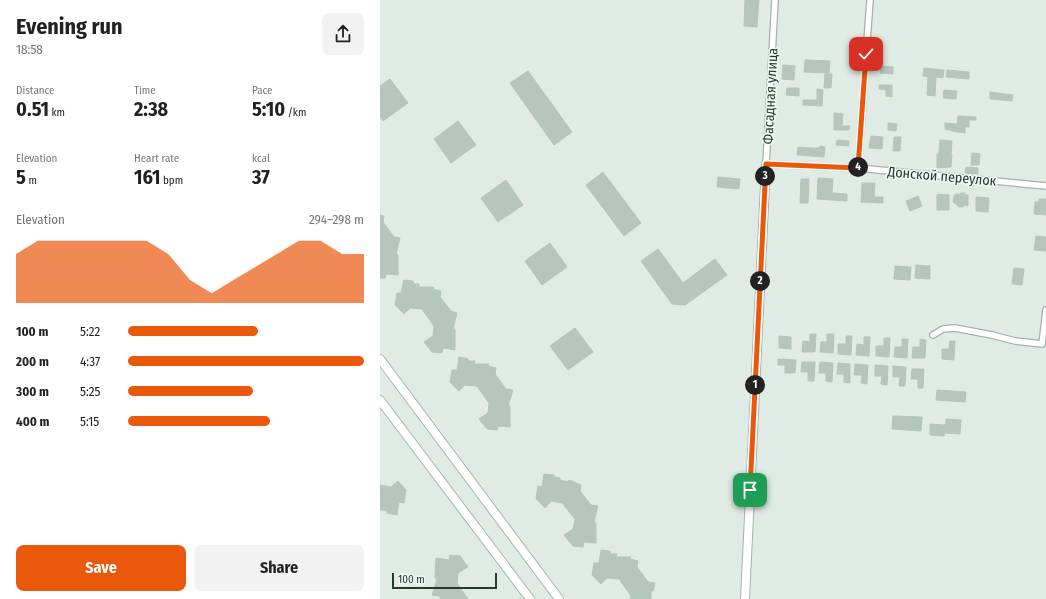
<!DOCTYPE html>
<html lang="en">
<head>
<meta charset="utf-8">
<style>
  :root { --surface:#fff; --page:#f2f2f2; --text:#222; --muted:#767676; --accent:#ea580c }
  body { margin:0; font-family:"Fira Sans Condensed",sans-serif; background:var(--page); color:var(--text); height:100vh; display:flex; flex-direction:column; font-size:15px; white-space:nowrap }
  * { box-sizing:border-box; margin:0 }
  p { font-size:13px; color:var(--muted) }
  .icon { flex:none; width:22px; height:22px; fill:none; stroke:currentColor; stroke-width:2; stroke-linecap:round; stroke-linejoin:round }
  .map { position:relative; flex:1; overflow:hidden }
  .side { display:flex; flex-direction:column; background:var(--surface); width:380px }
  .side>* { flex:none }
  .scale { position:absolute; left:12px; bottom:10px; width:105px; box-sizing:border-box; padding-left:4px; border:2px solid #223b32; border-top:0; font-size:11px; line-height:14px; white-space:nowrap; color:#223b32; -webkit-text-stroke:3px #f1f8f4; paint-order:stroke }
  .pin { position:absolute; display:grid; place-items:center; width:34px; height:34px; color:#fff; margin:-17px; border-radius:8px; box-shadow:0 2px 6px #0006 }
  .km { position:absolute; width:20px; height:20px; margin:-10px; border-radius:50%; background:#222; color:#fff; font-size:11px; line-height:20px; text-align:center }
  .round { display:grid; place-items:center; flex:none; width:42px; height:42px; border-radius:8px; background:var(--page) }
  .summary { display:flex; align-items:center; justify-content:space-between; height:68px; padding:0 16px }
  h1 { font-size:22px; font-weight:700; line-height:30px }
  .figures { display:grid; grid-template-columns:repeat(3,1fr); gap:6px; height:68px; padding:4px 16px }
  .figures div { display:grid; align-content:center }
  .figures b { font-size:20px; font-weight:700 }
  .figures small { font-size:11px; font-weight:400 }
  .figures p { font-size:11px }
  .chart { height:112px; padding:8px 16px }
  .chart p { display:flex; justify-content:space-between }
  .chart svg { width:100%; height:72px; margin-top:4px; fill:var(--accent); opacity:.7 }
  .button { display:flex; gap:8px; margin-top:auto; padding:8px 16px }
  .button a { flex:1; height:46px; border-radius:8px; background:var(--accent); color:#fff; font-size:16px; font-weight:700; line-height:46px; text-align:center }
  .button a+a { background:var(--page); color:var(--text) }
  ul { padding:0 16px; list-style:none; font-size:13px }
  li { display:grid; grid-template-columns:64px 48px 1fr; align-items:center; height:30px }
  li i { height:10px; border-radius:5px; background:var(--accent) }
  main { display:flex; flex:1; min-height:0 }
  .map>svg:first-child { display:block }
</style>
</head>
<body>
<main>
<section class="side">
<div class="summary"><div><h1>Evening run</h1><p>18:58</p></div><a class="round"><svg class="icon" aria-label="share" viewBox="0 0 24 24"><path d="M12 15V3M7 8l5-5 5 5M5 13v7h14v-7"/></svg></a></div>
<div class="figures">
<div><p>Distance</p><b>0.51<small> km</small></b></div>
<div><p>Time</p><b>2:38</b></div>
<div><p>Pace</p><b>5:10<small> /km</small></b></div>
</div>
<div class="figures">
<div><p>Elevation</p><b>5<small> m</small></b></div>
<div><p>Heart rate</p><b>161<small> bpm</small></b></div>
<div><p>kcal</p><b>37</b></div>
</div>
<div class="chart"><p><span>Elevation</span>294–298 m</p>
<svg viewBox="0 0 160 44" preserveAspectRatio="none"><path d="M0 44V14L10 6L20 6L30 6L40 6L50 6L60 6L70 14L80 30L90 38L100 30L110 22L120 14L130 6L140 6L150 14L160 14V44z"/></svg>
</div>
<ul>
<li><b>100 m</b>5:22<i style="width:55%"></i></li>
<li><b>200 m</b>4:37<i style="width:100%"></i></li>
<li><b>300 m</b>5:25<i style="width:53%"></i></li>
<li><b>400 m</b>5:15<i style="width:60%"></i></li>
</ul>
<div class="button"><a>Save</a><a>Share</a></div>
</section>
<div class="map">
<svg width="666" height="599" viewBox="0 0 666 599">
  <rect width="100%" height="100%" fill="#e1ebe6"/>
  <!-- building -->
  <path fill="#b6c6be" stroke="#b4c5bc" d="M365,0H379L377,27L364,26Z
    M425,60L450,61L449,73L424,72Z
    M403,65L415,66L414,80L402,79Z
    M501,66L513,67V74L500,73Z
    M544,68L564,70L563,78L556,77L555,96L547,95L548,77L543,76Z
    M567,70L589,72V79L566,77Z
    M148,71L192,132L174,145L130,83Z
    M445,74H452L451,88H444Z
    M10,79L28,103L3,121L0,116V86Z
    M499,85H512V97L506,96V90L499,89Z
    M407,88H419V96L406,95Z
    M437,89L443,90L442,106L423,105V100H437Z
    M564,90L577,91L576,99L563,98Z
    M610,92L633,95L632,101L610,99Z
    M454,113L463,114L462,126H470L469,130H454Z
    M578,116L596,117V120H589V127H585V133L577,132Z
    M78,121L96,145L71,163L54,139Z
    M508,123L517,124L516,131L508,130Z
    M565,123L577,124V132L565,129Z
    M491,136L503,137L502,149L489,148Z
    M514,137H521L520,151H513Z
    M457,140L469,141V146L456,145Z
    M560,140L572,141L571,155L559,154Z
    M440,146L445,147L444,157L430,156L431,148H440Z
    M418,147L431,148L430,156L417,155Z
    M592,153L600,154L599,165H591Z
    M557,154L572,155L571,167L557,168Z
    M586,167L598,168V174L585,173Z
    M223,172L261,223L244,236L206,185Z
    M338,177L360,179L359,189L337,187Z
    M438,178L453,179L452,193L467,194V201L437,199Z
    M421,179H429L428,203H420Z
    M126,180L143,205L118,222L101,198Z
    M482,183H495L494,197H503V203L481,202Z
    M580,193H585V195H588V206L585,205L583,207H579L573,202L574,196L576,194L580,195Z
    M558,194L569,195V210H557V195Z
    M538,196L542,206L530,211L526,201Z
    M596,197L609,198L608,212L596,211Z
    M659,199H666V215L654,214L655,202H659Z
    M0,215L4,216L3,222L14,237L20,238L16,254L18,255V275L6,274L5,278H0Z
    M656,236L666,237V251L654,250Z
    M170,243L187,267L162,285L145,261Z
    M278,249L303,283L335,259L347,275L305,305L292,304L261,261Z
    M536,265L550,266V279L535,278Z
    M515,266L531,267L530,280L514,279Z
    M634,268L644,269L642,285L632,284Z
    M24,280L33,281L34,284H39V287H54L53,289L61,291L60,297L71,311L77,313L73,329H75V350L63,348L62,353L52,352L44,342L53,336L54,326L42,309L30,308L24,314L15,305L17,293H21Z
    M195,328L213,352L188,370L170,346Z
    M430,334H436L435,352H422L423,341L430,342Z
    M447,334H454L453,353L440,352L441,342H447Z
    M399,336L411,337V349L399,348Z
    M466,336H472L471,355L458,354V344H466Z
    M484,337H490L489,356L476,355L477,344L484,345Z
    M504,338H510L509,357L496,356V346H504Z
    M522,339H528L527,358L514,357L515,347H522Z
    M540,339L546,340L545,358H532L533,347H540Z
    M570,341H575L574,360L562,359V349H569Z
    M79,357L88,359L89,361H95L94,364H109L108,366L116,368L115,374L126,389L133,390L128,406H130V427L118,426L117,430L107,429L99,419L108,413L109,403L97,386L85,385L79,391L70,382L72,370H77Z
    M398,359L416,360L415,373H405V365H398Z
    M422,362H435L434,381H428V372H421Z
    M440,362L453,363L452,382L446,381V373H439Z
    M458,363L470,364V383L464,382V374H457Z
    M475,364L488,365L487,384L481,383L482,375H474Z
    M495,365L508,366L507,385L501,384L502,376H495Z
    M513,366L526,367L525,386H519L520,377H513Z
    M532,369H544L543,388H538V379H531Z
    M557,390L586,392L585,402L556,400Z
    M513,416L542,417L541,431L512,429Z
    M566,419L581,420L580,434L565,433Z
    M550,424L565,425L564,436L550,435Z
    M164,474L174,475V477L180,478V480L188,482L189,480L201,485L200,491L211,505L218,506L214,522L216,523V543L204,542L203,547L193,546L184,535L193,529L195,519L182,503L171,501L165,508L156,499L158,486L162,487Z
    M18,481L26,490L24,503L19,502L17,515L7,513V511L1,510L0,508V485L11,487Z
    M221,550L230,551L231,554H237L236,557H251L250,559L258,561L257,567L268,582L275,583L273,591H271V599H250L251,596L239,579L227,578L221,584L212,575L214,563H219Z
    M70,555L80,556L88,567L78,573L77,583L88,599H61L59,596L52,595L57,579L55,578L56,558L69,560Z"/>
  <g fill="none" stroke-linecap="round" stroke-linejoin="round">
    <defs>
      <path id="street" d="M395,0L386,164L478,168L666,186
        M478,168L490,0
        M553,335L563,329L575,328L612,335L635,341L662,344L666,310"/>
      <path id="secondary" d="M0,359L179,599
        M0,400L150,599
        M365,599L386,164"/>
    </defs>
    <!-- street casing -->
    <use href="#street" stroke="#a4b3ac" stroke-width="8"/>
    <!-- secondary casing -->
    <use href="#secondary" stroke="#a0b7ac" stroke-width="10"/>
    <!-- street -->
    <use href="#street" stroke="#fff" stroke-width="5.5"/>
    <!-- secondary -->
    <use href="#secondary" stroke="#fff" stroke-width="8"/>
  </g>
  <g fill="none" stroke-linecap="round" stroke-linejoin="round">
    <defs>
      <path id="route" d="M370,490L386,164L478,168L486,54"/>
    </defs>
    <!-- route casing -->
    <use href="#route" stroke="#fff" stroke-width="8"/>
    <!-- route -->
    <use href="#route" stroke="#ea580c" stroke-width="5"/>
  </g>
  <g text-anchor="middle" stroke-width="3" stroke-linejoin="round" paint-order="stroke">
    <!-- street labels -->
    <g font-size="14" fill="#223b32" stroke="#f1f8f4">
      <text transform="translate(390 96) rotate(-87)" y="5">Фасадная улица</text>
      <text transform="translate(562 176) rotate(5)" y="5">Донской переулок</text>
    </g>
  </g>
</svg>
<div class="scale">100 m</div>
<div class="pin" style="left:370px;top:490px;background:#1e9e55"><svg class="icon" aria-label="arrive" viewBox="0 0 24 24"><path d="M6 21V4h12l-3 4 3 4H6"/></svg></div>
<div class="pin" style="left:486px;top:54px;background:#d93025"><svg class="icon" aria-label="check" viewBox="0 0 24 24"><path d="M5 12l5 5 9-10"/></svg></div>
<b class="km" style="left:375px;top:385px">1</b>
<b class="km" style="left:380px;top:281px">2</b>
<b class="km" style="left:385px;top:176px">3</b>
<b class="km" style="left:478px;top:167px">4</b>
</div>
</main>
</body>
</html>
